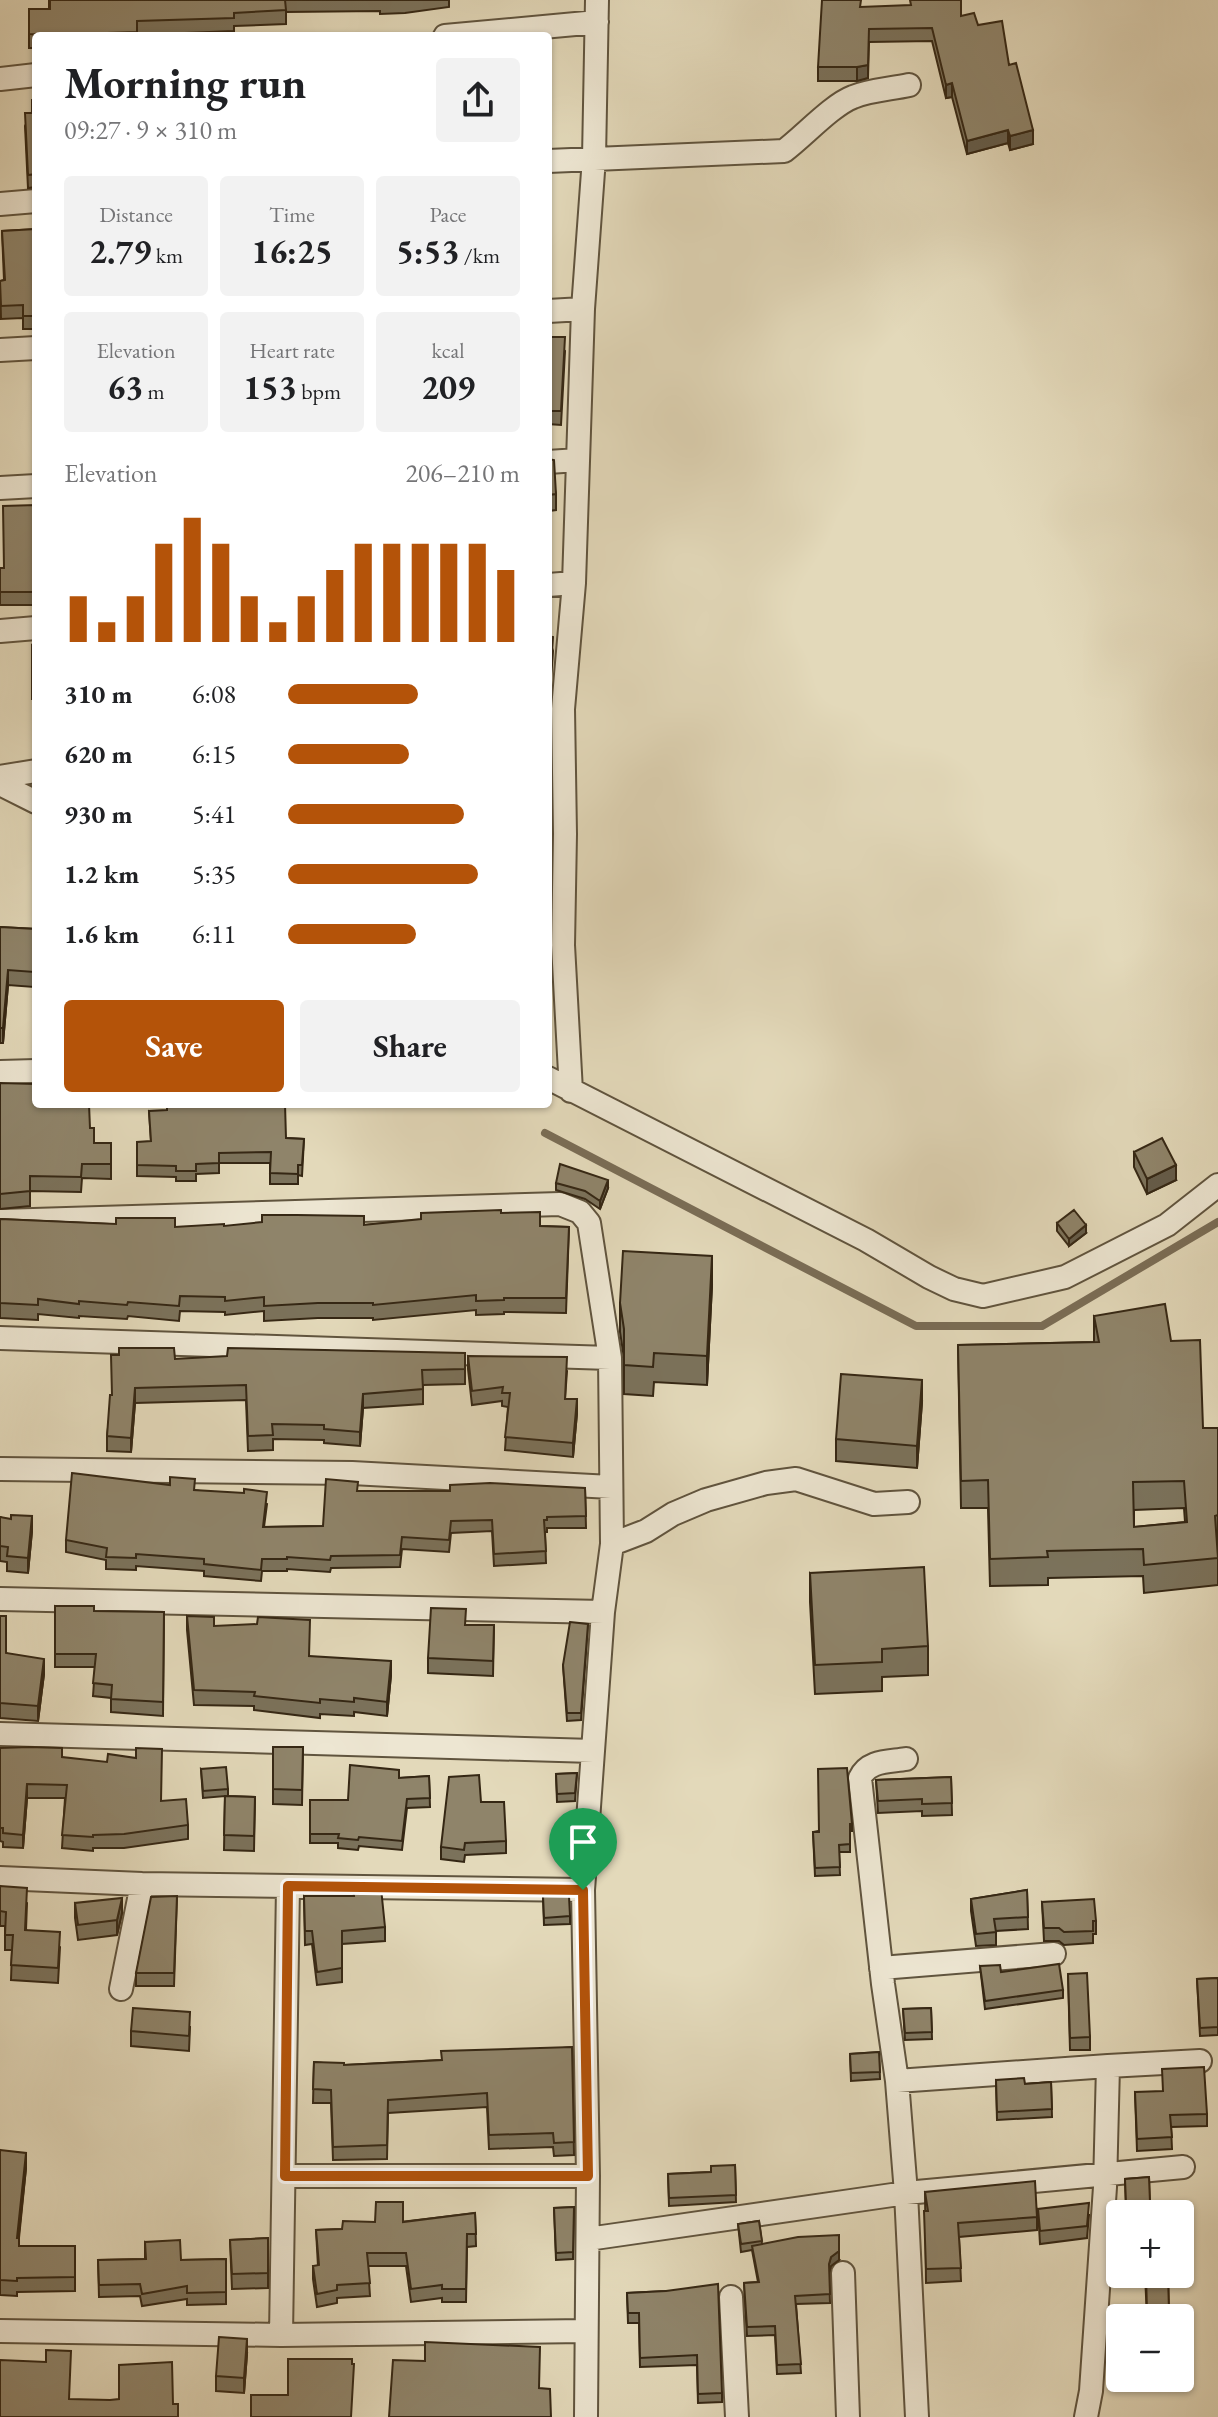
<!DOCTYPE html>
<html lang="en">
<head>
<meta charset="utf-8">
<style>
  :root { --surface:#fff; --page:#f2f2f2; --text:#202124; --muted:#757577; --accent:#b45309 }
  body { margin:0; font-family:"EB Garamond",serif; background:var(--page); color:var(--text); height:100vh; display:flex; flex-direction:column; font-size:30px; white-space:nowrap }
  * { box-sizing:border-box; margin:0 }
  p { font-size:26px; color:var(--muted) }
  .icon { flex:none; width:44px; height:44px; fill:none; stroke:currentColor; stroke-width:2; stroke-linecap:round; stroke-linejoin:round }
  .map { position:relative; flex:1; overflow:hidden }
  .side { position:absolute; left:32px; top:32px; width:520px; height:1076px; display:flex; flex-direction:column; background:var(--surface); border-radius:8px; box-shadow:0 2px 6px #0004 }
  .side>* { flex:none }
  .controls { position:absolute; left:1106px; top:2200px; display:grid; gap:16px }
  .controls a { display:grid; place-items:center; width:88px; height:88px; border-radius:8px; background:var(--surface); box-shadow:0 2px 6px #0004; font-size:40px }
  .pin { position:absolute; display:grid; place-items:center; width:68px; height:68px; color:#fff; margin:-82px -34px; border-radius:50% 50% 50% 0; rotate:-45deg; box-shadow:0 0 8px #0007 }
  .pin .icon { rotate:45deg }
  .round { display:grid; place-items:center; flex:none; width:84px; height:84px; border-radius:8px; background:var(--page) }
  .summary { display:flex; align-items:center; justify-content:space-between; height:136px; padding:0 32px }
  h1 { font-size:44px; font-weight:700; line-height:60px }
  .figures { display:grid; grid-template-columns:repeat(3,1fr); gap:12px; height:136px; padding:8px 32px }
  .figures div { display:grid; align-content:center; border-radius:8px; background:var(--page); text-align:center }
  .figures b { font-size:34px; font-weight:700 }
  .figures small { font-size:22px; font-weight:400 }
  .figures p { font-size:22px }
  .chart { height:224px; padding:16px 32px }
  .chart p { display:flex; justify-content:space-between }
  .chart svg { width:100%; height:144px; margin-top:8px; stroke:var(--accent); stroke-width:6 }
  .button { display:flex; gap:16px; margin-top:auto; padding:16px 32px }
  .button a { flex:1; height:92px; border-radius:8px; background:var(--accent); color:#fff; font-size:32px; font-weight:700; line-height:92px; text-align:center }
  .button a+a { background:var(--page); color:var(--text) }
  ul { padding:0 32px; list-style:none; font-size:26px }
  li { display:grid; grid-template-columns:128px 96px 1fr; align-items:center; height:60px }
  li i { height:20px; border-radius:10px; background:var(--accent) }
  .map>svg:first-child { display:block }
</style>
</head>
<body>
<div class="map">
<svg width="1218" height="2417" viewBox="0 0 1218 2417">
  <rect width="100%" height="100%" fill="#e3d9ba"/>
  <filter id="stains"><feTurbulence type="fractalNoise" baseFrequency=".0025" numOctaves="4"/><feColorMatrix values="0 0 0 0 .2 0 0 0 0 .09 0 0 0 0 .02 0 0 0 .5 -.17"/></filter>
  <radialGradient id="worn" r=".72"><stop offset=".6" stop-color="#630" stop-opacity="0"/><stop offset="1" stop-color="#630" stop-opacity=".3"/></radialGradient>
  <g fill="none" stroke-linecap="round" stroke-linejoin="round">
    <!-- stream -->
    <path stroke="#7a6d56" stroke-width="8" d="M545,1133L916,1326H1042L1218,1222"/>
    <defs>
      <path id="minor" d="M445,36L597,22
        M0,79L36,75
        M548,161L784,151C804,136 832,105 853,97C870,90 891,89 909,85
        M0,204L36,201
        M548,311L583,309
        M0,350L36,348
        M548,462L578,460
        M0,488L36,486
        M548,585L574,583
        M0,631L36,628
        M0,777L36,771
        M0,784L36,802
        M0,1072L36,1071
        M548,1078L866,1240L929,1277L954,1289L983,1296L1065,1277L1167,1225L1218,1185
        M571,1091L563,945L565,834L563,709L574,583L583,309L594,158L597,0
        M0,1221L560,1204L580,1212L589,1223L610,1358L612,1544L603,1612L583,1890L588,2176L586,2417
        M0,1338L610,1358
        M0,1469L352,1473L611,1487
        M612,1544L646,1531L673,1514L706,1500L766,1483L796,1479L874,1504L908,1502
        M0,1599L603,1612
        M0,1734L593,1751
        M906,1759C889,1762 868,1760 860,1778L883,1984L897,2081L906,2193L917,2417
        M0,1878L142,1884L583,1890
        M881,1968L1054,1954
        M121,1989L142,1884
        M897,2081L1108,2066
        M285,2176H588
        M588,2239L906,2193L1183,2167
        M843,2273L848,2417
        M731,2297L737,2417
        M0,2331L281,2335L585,2331
        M281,2335L288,1886
        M1086,2417L1091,2391L1105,2187L1108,2066L1200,2061"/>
    </defs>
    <!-- minor casing -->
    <use href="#minor" stroke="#60543e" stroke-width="26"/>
    <!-- minor -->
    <use href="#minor" stroke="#ede6d2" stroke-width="22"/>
  </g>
  <!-- wall -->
  <path fill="#7b725b" stroke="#352714" stroke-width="2" fill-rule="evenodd" d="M49,0H449V7L405,13L380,14V11L286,12V24L234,26V31L137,35V36H36V48H29V9H49Z
    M861,7L961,16L978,25L1009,65L1033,144L1010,150L1008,143L967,154L952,97L946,98L932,41L869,42L868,78L857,81H818V67Z
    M36,100V187L28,188L25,126L32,113Z
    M36,229V329H23V318L1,319L0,281L4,280L2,231Z
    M548,337L565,351L561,425L548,424Z
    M548,459L556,494V510L548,511Z
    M36,505V605H0V568H4Z
    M548,636L553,651L550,695H548Z
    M32,645L36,646V699H32Z
    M0,927L36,929L34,987L8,985L3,1043H0Z
    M0,1083L90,1128L94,1143H111V1179L82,1178L81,1192L30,1191V1206L0,1209Z
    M149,1111L286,1138L304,1139L302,1176L298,1175V1184H270V1163H219V1173L196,1174V1181H176V1177L137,1176V1142H151Z
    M1134,1152L1176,1180L1147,1194L1134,1167Z
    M556,1183L608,1188L600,1209L585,1199L556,1190Z
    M501,1213L540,1226L569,1227L566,1313L504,1312V1314L476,1315V1310L373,1320V1318H318L264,1321V1311L225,1315V1312L180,1311L179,1321L128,1316L127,1319L79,1316V1318L38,1314V1320L0,1318V1219L175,1227L364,1225Z
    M1057,1223L1086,1233L1069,1246L1057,1231Z
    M712,1285L707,1385L654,1382L653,1396L624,1394V1358L620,1332V1303Z
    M1094,1316L1171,1341L1203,1428H1218V1585L1144,1593L1143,1576L1048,1578V1585L990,1586L988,1508H961L958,1345L1094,1342ZM1184,1508L1185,1522L1134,1527V1510Z
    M465,1353V1384L423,1385V1404L363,1408L360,1446L324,1443V1440L273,1439V1450L248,1451L246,1400L135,1403L131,1452L107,1451V1436L112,1395L175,1359Z
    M468,1356L567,1371L565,1399L577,1413L573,1457L505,1450L508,1407L502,1406V1401L472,1405L468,1369Z
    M922,1402L917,1468L836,1461V1439Z
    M585,1488L586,1528H547V1532H545L546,1563L494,1566L492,1531L451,1533L449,1552L402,1549L400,1567L331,1568L330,1572L287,1569V1571H262L261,1581L204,1576V1571L136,1566V1570L106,1569V1560L66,1552V1540L195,1490L267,1504L264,1527L323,1526L358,1491H450Z
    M0,1517L32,1531L28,1573L7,1571V1562L0,1561Z
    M810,1573L928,1646V1675L882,1677V1691L815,1694L810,1602Z
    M55,1606L94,1611L164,1612L163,1716L111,1712V1698L93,1696L95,1667H55Z
    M0,1616L6,1653L44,1674L38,1721L0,1718Z
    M187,1616L214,1626L309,1656L391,1675L387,1716L354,1712V1716L320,1714V1718L254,1710V1706L194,1705L187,1630Z
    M588,1624L581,1720L567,1721L563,1665Z
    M466,1625H494L493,1676L428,1673V1658Z
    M273,1747H303L302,1805L273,1804Z
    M0,1748L62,1757L161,1801L188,1825V1839L124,1848H93V1851L62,1848L65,1798H27L23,1848L3,1847V1842L0,1841Z
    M201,1769L228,1789V1796L255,1797L254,1851L224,1850L225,1796L203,1798Z
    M577,1773L575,1801L557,1802L556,1774Z
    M429,1776L430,1807L407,1808L402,1850L359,1846L358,1850L338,1848V1843H310V1800H348L399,1778Z
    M951,1777L952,1815L922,1816V1811L878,1813L876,1780Z
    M481,1802L506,1841V1853L465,1855L464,1862L441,1859V1847Z
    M852,1824V1831H850V1852H839L840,1875L815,1876L813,1832Z
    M0,1886L27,1903L26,1930L60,1947L58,1983L11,1980L12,1950H5V1926H0Z
    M1027,1890L1028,1929L996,1931V1945L976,1946L971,1911V1899Z
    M177,1896L174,1986H136V1973Z
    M304,1896L385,1927V1941L342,1944V1982L317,1985L312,1944L305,1945Z
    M543,1896L570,1916V1924L544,1925Z
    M1042,1902L1096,1921V1934H1093V1943L1064,1945L1059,1941H1044Z
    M75,1903L122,1913L117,1935L78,1940L75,1918Z
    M980,1966L1063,1990V1998L985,2009Z
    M1068,1974L1090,2037V2050H1070Z
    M1218,1978V2035L1200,2036L1197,1979Z
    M931,2008L932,2039L905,2040L903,2009Z
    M190,2027L189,2051L131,2046V2031Z
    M572,2047L574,2155L554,2156L553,2147L489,2149L487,2107L388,2113L387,2159L333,2160L331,2103H313L314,2062L344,2065L441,2060Z
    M879,2052L880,2079L851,2081L850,2054Z
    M996,2080L1025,2084L1051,2082L1052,2117L997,2120Z
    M1135,2092L1207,2114V2126L1171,2127L1172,2149L1137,2151Z
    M0,2150L26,2168L19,2238V2246H75V2291L17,2292V2296L0,2295Z
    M735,2165L736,2202L669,2206L668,2174L711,2172Z
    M1149,2177L1150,2210L1126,2211L1125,2179Z
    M925,2192L1037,2217V2230L959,2237L961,2281L926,2283Z
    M574,2207L573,2259L556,2260L554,2208Z
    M1038,2209L1089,2215L1087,2238L1040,2244Z
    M475,2213L476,2246L467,2247L466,2302H442V2298L411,2302L406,2266H368L370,2296L337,2298V2303L317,2307L313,2279V2266H318L316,2230L342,2229Z
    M759,2221L762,2244L839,2260L831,2266L829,2272L830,2303L796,2304L801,2373L777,2374L775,2335L747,2336L744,2283L758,2282L752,2250L741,2252L738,2224Z
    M268,2238V2288L232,2289L230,2240Z
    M145,2242L181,2260L226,2259V2304L187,2305V2299L142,2306L140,2296L99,2297L98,2260L145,2259Z
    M1145,2274H1168L1169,2318H1147Z
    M666,2291L722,2393V2402L698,2403L697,2365L640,2367L639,2323H628L627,2293Z
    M247,2354L244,2393L216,2391V2376Z"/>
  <!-- shaded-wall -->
  <path fill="#645c4a" stroke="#352714" stroke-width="2" d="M868,65V78L857,81V67Z
    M952,83V97L946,98V85Z
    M1008,130V143L967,154V141Z
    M1033,130V144L1010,150V136Z
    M8,970V985L3,1043V1028Z
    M1176,1165V1180L1147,1194V1179Z
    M608,1180V1188L600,1209V1201Z
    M1086,1225V1233L1069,1246V1239Z
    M712,1256V1285L707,1385V1356Z
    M922,1380V1402L917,1468V1446Z
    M135,1388V1403L131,1452V1438Z
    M363,1394V1408L360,1446V1432Z
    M577,1399V1413L573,1457V1443Z
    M32,1516V1531L28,1573V1558Z
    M44,1659V1674L38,1721V1706Z
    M391,1661V1675L387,1716V1702Z
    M27,1784V1798L23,1848V1835Z
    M122,1898V1913L117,1935V1920Z
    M26,2153V2168L17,2252V2238Z
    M839,2251V2260L831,2266L829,2273V2264L831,2257Z
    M247,2339V2354L244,2393V2378Z"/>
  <!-- building -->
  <path fill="#8f846a" stroke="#352714" stroke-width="2" fill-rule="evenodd" d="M50,0H285L286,10L234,13V18L137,21V32L78,34V36L29,34V9H50Z
    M822,0H861L860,7L911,5L910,0H961V16L974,13L978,25L1002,21L1009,65L1016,63L1033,130L1010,136L1008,130L967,141L952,83L946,85L932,28L869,29L868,65L857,67H818Z
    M32,100H36V174L28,175L25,113H32Z
    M36,229V316H23V305L1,306L0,281L5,280L2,231Z
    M548,229H549V253H548Z
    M548,337H565L561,411H548Z
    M548,459L554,460L556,494L548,495Z
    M36,505V592H0V568H4L3,506Z
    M548,636L553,637L550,681H548Z
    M32,645L36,646V685H32Z
    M0,927L36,929L34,972L8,970L3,1028H0Z
    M0,1083L36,1084V1104H89L90,1128H94V1143H111V1164H82L81,1177L30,1176V1191L0,1194Z
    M167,1104H285L286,1138L304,1139L302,1165H298V1174L270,1173L271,1152L219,1153V1163L196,1164V1171H176V1166L137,1165V1142L151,1141L149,1111L167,1110Z
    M1162,1138L1176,1165L1147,1179L1134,1152Z
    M560,1164L608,1180L600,1201L585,1191L556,1183Z
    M501,1210V1213L540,1212V1226L569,1227L566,1298H504V1300L476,1301V1295L373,1305V1303H318L264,1306V1297L225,1301V1297L180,1296L179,1306L128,1302L127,1305L79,1301V1304L38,1299V1305L0,1303V1219L116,1224V1218H175V1227L224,1224V1226L262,1222V1215H297L364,1216V1225L421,1219V1213Z
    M1074,1210L1086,1225L1069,1239L1057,1223Z
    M623,1251L712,1256L707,1356L654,1353L653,1367L624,1365V1329L620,1303Z
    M1165,1304L1171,1341L1200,1340L1203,1428H1218V1515L1215,1516L1218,1558L1144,1565L1143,1549L1047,1551L1048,1557L990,1559L988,1480L961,1481L958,1345L1099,1342L1094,1316ZM1184,1481L1187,1522L1134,1527L1133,1482Z
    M119,1348H174L175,1359L227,1356L228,1348L465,1353V1369L422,1370L423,1389L363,1394L360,1432L324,1429V1425L272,1424L273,1435L248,1436L246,1385L135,1388L131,1438L107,1436L110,1395H112L111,1355H119Z
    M468,1356L567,1357L565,1399H577L573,1443L505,1437L510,1393H502L503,1387L472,1391Z
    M841,1374L922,1380L917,1446L836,1439Z
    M72,1473L170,1485V1477L195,1479L194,1490L244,1493V1489L267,1492L263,1527L323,1526L326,1479L358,1482L357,1491H450V1485L490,1483L585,1488L586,1516L547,1517V1520H544L546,1551L494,1554L492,1520L451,1521L449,1540L402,1537L400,1555L331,1556L330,1560L287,1557V1559H262L261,1570L204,1564V1559L136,1554V1558L106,1557L107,1548L66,1540Z
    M11,1515L32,1516L28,1558L7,1556L8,1547L0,1546V1517L11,1519Z
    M924,1567L928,1646L882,1649V1662L815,1665L810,1573Z
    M55,1606H94V1611L164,1612L163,1702L111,1699L112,1685L93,1683L96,1654H55Z
    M431,1608L466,1609L465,1625H494L493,1661L428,1658Z
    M0,1616H6V1653L44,1659L38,1706L0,1703Z
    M187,1616L214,1617V1626L257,1624L258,1617L310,1620L309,1656L391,1661L387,1702L354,1698V1702L320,1699V1703L254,1696L255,1692L194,1690Z
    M570,1622L588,1624L581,1713H567L563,1665Z
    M29,1747L62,1748V1757L107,1762L108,1754L136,1758V1748L162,1749L161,1801L186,1799L188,1825L124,1834L93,1835V1837L62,1835L67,1785L27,1784L23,1835L3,1833V1828H0V1748Z
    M273,1747H303L302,1790L273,1789Z
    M350,1765L399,1770V1778L429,1776L430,1798L407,1799L402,1841L359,1837L358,1840L338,1838L339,1834H310V1800H348Z
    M226,1767L228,1789L203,1791L201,1769Z
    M847,1768L852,1824H850V1844L839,1845L840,1867L815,1868L813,1832H819L818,1769Z
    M577,1773L575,1793L557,1794L556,1774Z
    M479,1775L481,1802H504L506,1841L465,1843L464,1850L441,1847L449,1777Z
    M951,1777L952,1803L922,1804V1799L878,1801L876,1780Z
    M225,1796L255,1797L254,1836L224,1835Z
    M0,1886L27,1888L25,1930L60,1932L58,1968L11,1965L13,1935H5L6,1912L0,1911Z
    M381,1888L385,1927L342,1931V1968L317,1972L312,1931H305L304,1896H354L353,1890Z
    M1027,1890L1028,1917L994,1919L996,1932L976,1934L971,1899Z
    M177,1896L174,1973H136L151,1897Z
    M543,1896H569L570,1916L544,1918Z
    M122,1898L117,1920L78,1925L75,1903Z
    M1094,1899L1096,1921H1093V1931L1064,1932L1059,1928H1044L1042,1902Z
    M1059,1964L1063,1990L985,2001L980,1966L1000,1965L1001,1972Z
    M1087,1973L1090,2037L1070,2038L1068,1974Z
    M1218,1978V2027L1200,2028L1197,1979Z
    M133,2008L190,2012L189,2036L131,2031Z
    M931,2008L932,2032L905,2033L903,2009Z
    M572,2047L574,2142L554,2143L553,2133L489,2135L487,2093L388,2100L387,2145L333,2147L331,2090L313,2089L314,2062L344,2063V2065L406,2062L442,2060L441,2051Z
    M879,2052L880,2072L851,2073L850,2054Z
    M1204,2067L1207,2114L1170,2115L1172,2137L1137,2139L1135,2092L1163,2091L1162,2069Z
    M1024,2078L1025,2084L1051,2082L1052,2109L997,2112L996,2080Z
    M0,2150L26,2153L17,2238H19V2246H75V2277L17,2278V2281L0,2280Z
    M735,2165L736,2195L669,2198L668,2174L711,2172V2166Z
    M1149,2177L1150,2202L1126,2203L1125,2179Z
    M1035,2181L1037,2217L958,2223L961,2268L926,2269L924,2211H928L925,2192Z
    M376,2202H403V2222L475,2213L476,2234H467L466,2289H442V2285L411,2289L406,2253H367L370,2283L337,2285V2290L317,2294L313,2266L319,2265L316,2230L342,2229L343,2221L375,2222Z
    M1089,2203L1087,2226L1040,2231L1038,2209Z
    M574,2207L573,2252L556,2253L554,2208Z
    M759,2221L762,2241L741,2244L738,2224Z
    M839,2235V2251L831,2257L829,2264L830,2294L795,2296L801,2364L777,2365L775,2326L747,2327L744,2283L759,2282L752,2246L798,2237Z
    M268,2238V2273L232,2274L230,2240Z
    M180,2240L181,2260L226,2259V2292L187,2293V2286L142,2294L140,2284L99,2285L98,2260L146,2259L145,2242Z
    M1146,2274H1168L1169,2311L1147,2312Z
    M718,2284L722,2393L698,2394L697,2355L640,2358L639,2313H628L627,2293L666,2291Z
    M219,2337L247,2339L244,2378L216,2376Z
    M425,2342L540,2347L539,2388L550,2389L551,2417H389L393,2360L425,2361Z
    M46,2350L71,2351L69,2399L110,2400L119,2399V2365L172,2362L173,2404H178V2417H0V2360L46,2362Z
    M288,2359H352V2364H354L351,2417H251V2395H288Z"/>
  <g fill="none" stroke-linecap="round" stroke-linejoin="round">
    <defs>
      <path id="route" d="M288,1886L583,1890L588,2176H285Z"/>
    </defs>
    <!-- route casing -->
    <use href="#route" stroke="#fff" stroke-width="16"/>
    <!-- route -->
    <use href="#route" stroke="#b45309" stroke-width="10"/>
  </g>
  <rect width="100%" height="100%" filter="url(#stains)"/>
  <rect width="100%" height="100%" fill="url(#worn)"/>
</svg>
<div class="controls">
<a>+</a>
<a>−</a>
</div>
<div class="pin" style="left:583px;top:1890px;background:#1e9e55"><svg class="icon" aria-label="arrive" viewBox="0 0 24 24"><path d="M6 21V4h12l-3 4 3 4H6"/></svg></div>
<section class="side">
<div class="summary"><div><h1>Morning run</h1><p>09:27 · 9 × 310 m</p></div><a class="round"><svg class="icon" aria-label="share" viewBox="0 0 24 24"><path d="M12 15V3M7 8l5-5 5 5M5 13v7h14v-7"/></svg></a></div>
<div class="figures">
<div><p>Distance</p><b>2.79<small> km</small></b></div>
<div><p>Time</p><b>16:25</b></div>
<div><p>Pace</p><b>5:53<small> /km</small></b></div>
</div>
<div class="figures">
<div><p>Elevation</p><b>63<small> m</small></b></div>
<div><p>Heart rate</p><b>153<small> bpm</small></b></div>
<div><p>kcal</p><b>209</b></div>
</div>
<div class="chart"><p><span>Elevation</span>206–210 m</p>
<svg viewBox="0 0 160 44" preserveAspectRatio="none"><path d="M5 44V30M15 44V38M25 44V30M35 44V14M45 44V6M55 44V14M65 44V30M75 44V38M85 44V30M95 44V22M105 44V14M115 44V14M125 44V14M135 44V14M145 44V14M155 44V22"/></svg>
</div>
<ul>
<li><b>310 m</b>6:08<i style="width:56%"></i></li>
<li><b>620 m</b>6:15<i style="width:52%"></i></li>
<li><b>930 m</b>5:41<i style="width:76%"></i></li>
<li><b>1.2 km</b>5:35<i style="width:82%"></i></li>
<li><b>1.6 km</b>6:11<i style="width:55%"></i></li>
</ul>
<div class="button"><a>Save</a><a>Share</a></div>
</section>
</div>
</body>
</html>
